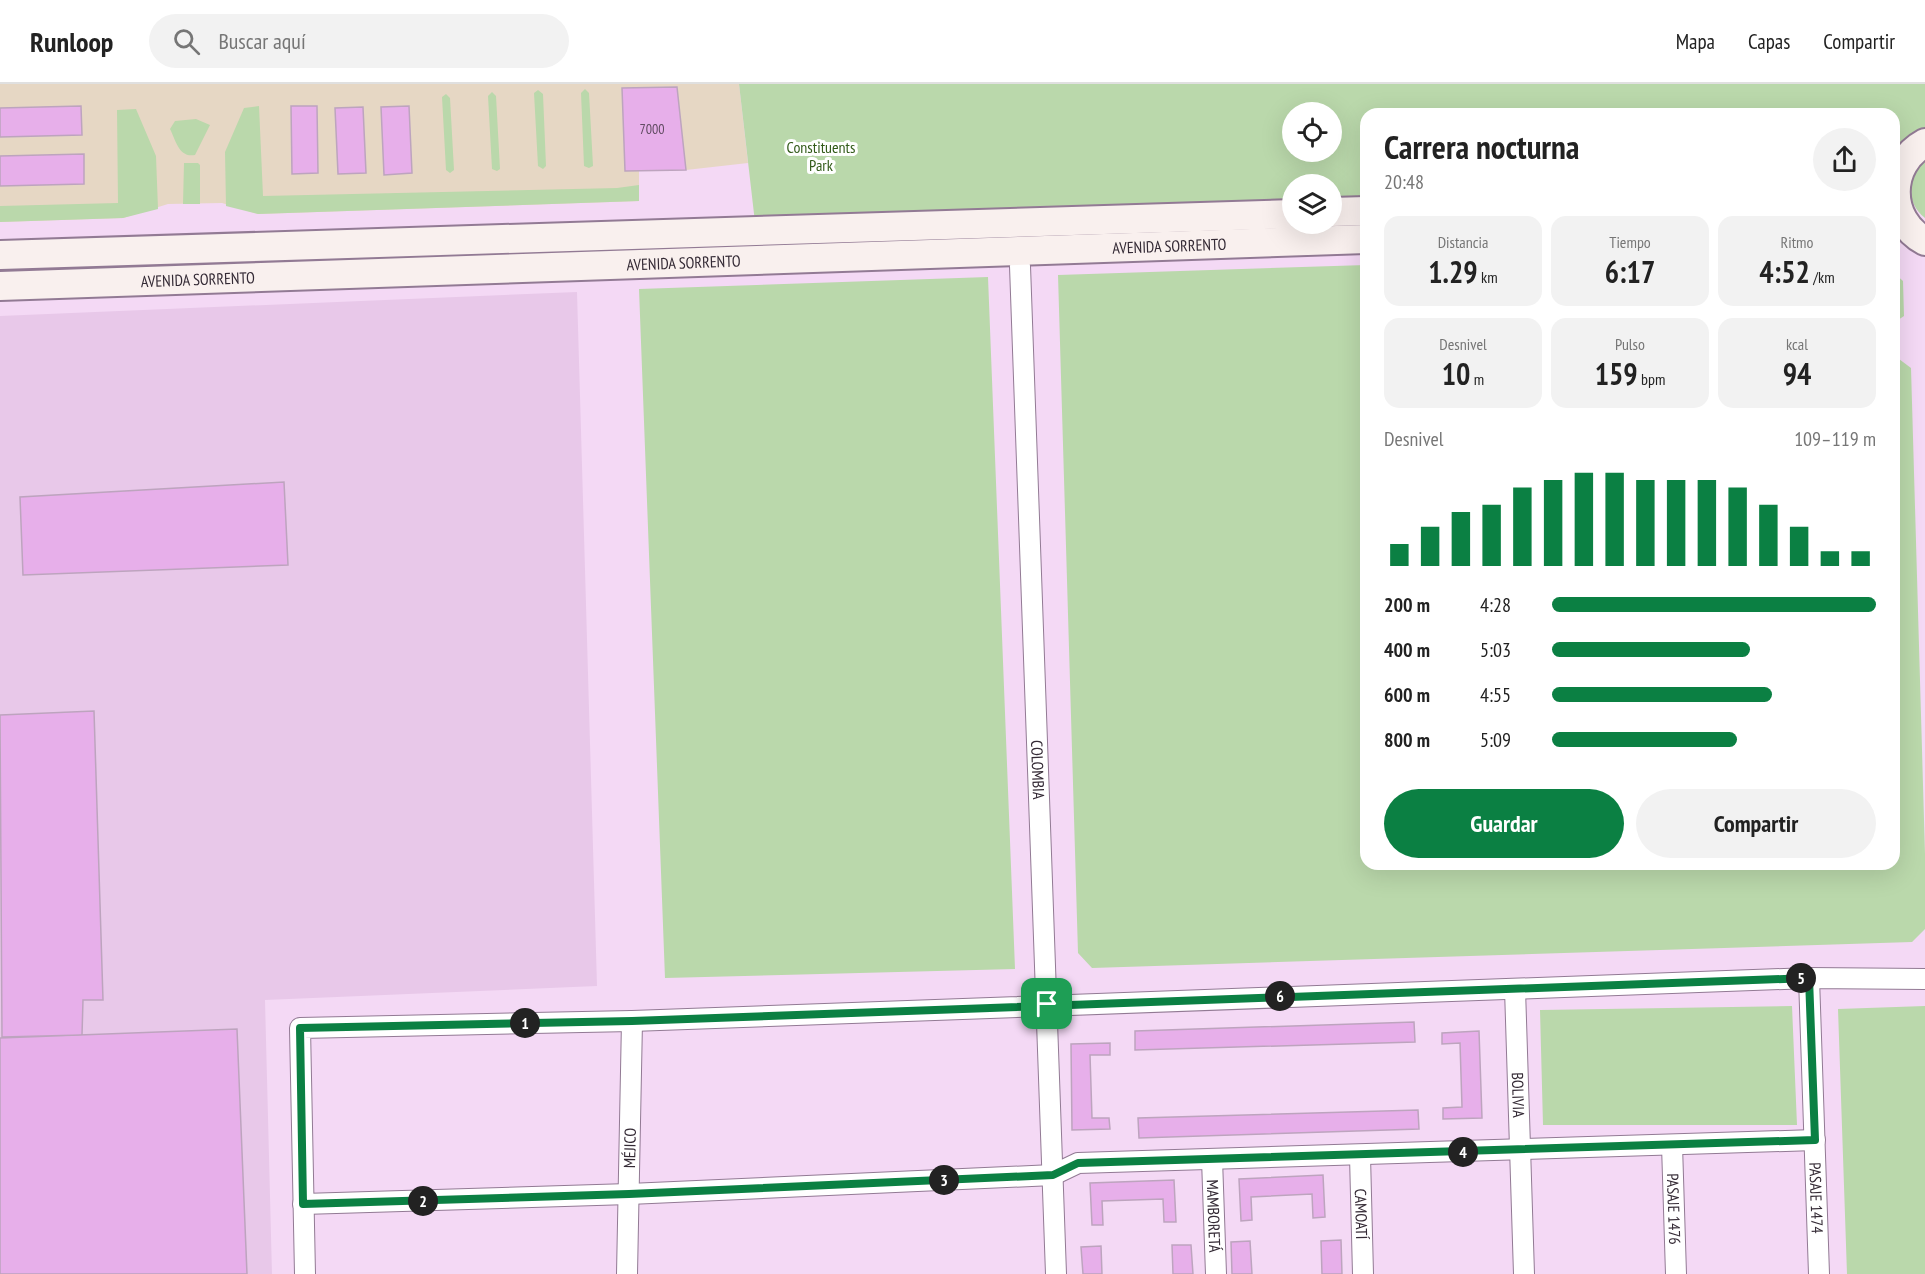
<!DOCTYPE html>
<html lang="es">
<head>
<meta charset="utf-8">
<style>
  :root { --surface:#fff; --page:#f2f2f2; --text:#222; --muted:#767676; --line:#e0e0e0; --accent:#0b8043 }
  body { margin:0; font-family:"PT Sans Narrow",sans-serif; background:var(--page); color:var(--text); height:100vh; display:flex; flex-direction:column; font-size:22px; white-space:nowrap }
  * { box-sizing:border-box; margin:0 }
  p { font-size:20px; color:var(--muted) }
  .icon { flex:none; width:33px; height:33px; fill:none; stroke:currentColor; stroke-width:2; stroke-linecap:round; stroke-linejoin:round }
  .map { position:relative; flex:1; overflow:hidden }
  .panel { position:absolute; left:1360px; top:24px; width:540px; height:762px; display:flex; flex-direction:column; background:var(--surface); border-radius:18px; box-shadow:0 6px 24px #0002 }
  .panel>* { flex:none }
  .controls { position:absolute; left:1282px; top:18px; display:grid; gap:12px }
  .controls a { display:grid; place-items:center; width:60px; height:60px; border-radius:50%; background:var(--surface); box-shadow:0 6px 24px #0002; font-size:30px }
  .pin { position:absolute; display:grid; place-items:center; width:51px; height:51px; color:#fff; margin:-26px; border-radius:12px; box-shadow:0 3px 9px #0006 }
  .km { position:absolute; width:30px; height:30px; margin:-15px; border-radius:50%; background:#222; color:#fff; font-size:16px; line-height:30px; text-align:center }
  .round { display:grid; place-items:center; flex:none; width:63px; height:63px; border-radius:32px; background:var(--page) }
  .overview { display:flex; align-items:center; justify-content:space-between; height:102px; padding:0 24px }
  h1 { font-size:33px; font-weight:600; line-height:45px }
  .stats { display:grid; grid-template-columns:repeat(3,1fr); gap:9px; height:102px; padding:6px 24px }
  .stats div { display:grid; align-content:center; border-radius:15px; background:var(--page); text-align:center }
  .stats b { font-size:30px; font-weight:600 }
  .stats small { font-size:16px; font-weight:400 }
  .stats p { font-size:16px }
  .chart { height:168px; padding:12px 24px }
  .chart p { display:flex; justify-content:space-between }
  .chart svg { width:100%; height:108px; margin-top:6px; stroke:var(--accent); stroke-width:6 }
  .action { display:flex; gap:12px; margin-top:auto; padding:12px 24px }
  .action a { flex:1; height:69px; border-radius:36px; background:var(--accent); color:#fff; font-size:24px; font-weight:600; line-height:69px; text-align:center }
  .action a+a { background:var(--page); color:var(--text) }
  ul { padding:0 24px; list-style:none; font-size:20px }
  li { display:grid; grid-template-columns:96px 72px 1fr; align-items:center; height:45px }
  li i { height:15px; border-radius:8px; background:var(--accent) }
  header { display:flex; align-items:center; gap:36px; box-sizing:border-box; height:84px; padding:0 30px; background:var(--surface); border-bottom:2px solid var(--line) }
  header strong { font-size:28px }
  nav { display:flex; gap:33px; margin-inline-start:auto; font-size:21px }
  .search { width:420px; height:54px; background:var(--page); display:flex; align-items:center; gap:15px; box-sizing:border-box; padding:0 21px; border-radius:33px; color:var(--muted); font-size:22px }
  .map>svg:first-child { display:block }
</style>
</head>
<body>
<header>
<strong>Runloop</strong>
<div class="search"><svg class="icon" aria-label="search" viewBox="0 0 24 24"><circle cx="10" cy="10" r="6"/><path d="M15 15l6 6"/></svg>Buscar aquí</div>
<nav><a>Mapa</a><a>Capas</a><a>Compartir</a></nav>
</header>
<div class="map">
<svg width="1925" height="1190" viewBox="0 0 1925 1190">
  <rect width="100%" height="100%" fill="#f4d9f5"/>
  <!-- commercial -->
  <path fill="#e6d7c4" d="M0,0H739L748,79L686,86L639,87V117L258,130L222,119L168,120L123,134L0,138Z"/>
  <!-- built -->
  <path fill="#e8c8e9" d="M577,208L597,902L265,916L272,1190H0V232Z"/>
  <!-- green -->
  <path fill="#bad8ab" fill-rule="evenodd" d="M739,0H1925V59L1895,77L1894,30H1366V127L1332,128V100H1293V130L756,147ZM1293,28H1332V68H1293Z
    M585,5L589,9L593,82L589,84L584,82L581,9Z
    M538,6L543,10L546,82L543,85L538,82L534,9Z
    M492,8L496,12L500,85L497,87L492,85L488,12Z
    M446,10L450,14L454,86L450,89L446,86L442,13Z
    M259,22L263,112L617,104L639,101V117L258,130L226,122L225,68L244,24Z
    M136,25L156,72L158,125L123,134L0,138V122L118,119L117,26Z
    M196,35L210,41L195,71C179,74 176,57 170,45L175,37Z
    M1925,74V134C1903,116 1910,93 1925,74Z
    M184,79H198L200,81V120H183Z
    M1366,181V780H1894L1895,272L1911,284L1925,770V845L1912,858L1092,884L1078,869L1058,191Z
    M1894,189L1903,197L1904,232L1895,238Z
    M988,193L1015,885L665,894L639,205Z
    M1792,922L1797,1041H1543L1540,926Z
    M1925,922V1190H1847L1838,925Z"/>
  <!-- building -->
  <path fill="#e7afea" stroke="#bda4be" stroke-width="1.5" d="M677,3L686,86L625,87L622,4Z
    M81,22L82,51L0,53V24Z
    M291,22H317L318,89L292,90Z
    M409,22L412,89L384,91L381,23Z
    M363,23L366,89L338,90L335,24Z
    M84,70V100L0,102V72Z
    M284,398L288,481L23,491L20,413Z
    M94,627L103,916H83L82,951L2,953L0,631Z
    M1414,938L1415,958L1135,966V947Z
    M237,945L247,1190H0V954Z
    M1479,947L1482,1034L1443,1035V1024L1462,1023L1460,959L1442,960V949Z
    M1110,959V971H1090L1092,1034H1109L1110,1045L1072,1046L1071,960Z
    M1418,1026L1419,1045L1139,1054L1138,1034Z
    M1323,1091L1325,1133L1313,1134L1312,1110L1251,1113L1252,1136L1241,1137L1239,1095Z
    M1174,1096L1176,1138H1164L1163,1115L1102,1117L1103,1141H1092L1090,1099Z
    M1341,1156L1342,1190H1322L1321,1157Z
    M1250,1157L1252,1190H1232L1231,1158Z
    M1172,1161H1191L1193,1190H1173Z
    M1101,1162L1102,1190H1083L1081,1163Z"/>
  <g fill="none" stroke-linecap="round" stroke-linejoin="round">
    <defs>
      <g id="street">
        <path id="s1" d="M1020,182L1056,1190"/>
        <path id="s2" d="M1809,894L1819,1190"/>
        <path id="s3" d="M1515,905L1524,1190"/>
        <path id="s4" d="M1672,1061L1676,1190"/>
        <path id="s5" d="M1360,1072L1363,1190"/>
        <path id="s6" d="M1212,1075L1216,1190"/>
        <path d="M303,1120L629,1110L1053,1091L1078,1079L1815,1056"/>
        <path d="M305,1190L300,944L632,937L1809,894L1925,895"/>
        <path id="s7" d="M627,1190L632,937"/>
      </g>
      <g id="secondary">
        <path d="M1925,59C1886,80 1886,136 1925,157"/>
        <path d="M1332,128L1366,127"/>
        <path d="M0,171L1293,130"/>
        <path id="s8" d="M0,202L1366,155"/>
      </g>
    </defs>
    <!-- street casing -->
    <use href="#street" stroke="#927a94" stroke-width="22"/>
    <!-- secondary casing -->
    <use href="#secondary" stroke="#927a94" stroke-width="32"/>
    <!-- street -->
    <use href="#street" stroke="#fff" stroke-width="20"/>
    <!-- secondary -->
    <use href="#secondary" stroke="#f9f0ee" stroke-width="28"/>
  </g>
  <g fill="none" stroke-linecap="round" stroke-linejoin="round">
    <defs>
      <path id="route" d="M1809,894L1815,1056L1078,1079L1053,1091L629,1110L303,1120L300,944L632,937Z"/>
    </defs>
    <!-- route casing -->
    <use href="#route" stroke="#fff" stroke-width="12"/>
    <!-- route -->
    <use href="#route" stroke="#0b8043" stroke-width="8"/>
  </g>
  <g text-anchor="middle" stroke-width="6" stroke-linejoin="round" paint-order="stroke">
    <!-- number labels -->
    <g font-size="14" fill="#614b62">
      <text x="652" y="50">7000</text>
    </g>
    <!-- park labels -->
    <g font-size="16" fill="#325b19" stroke="#fff">
      <text x="821" y="69">Constituents<tspan x="821" dy="18">Park</tspan></text>
    </g>
    <!-- street labels -->
    <g font-size="16" fill="#342a35" stroke="#fff">
      <text dy="6" stroke="none"><textPath href="#s8" startOffset="1170">AVENIDA SORRENTO</textPath></text>
      <text dy="6" stroke="none"><textPath href="#s8" startOffset="684">AVENIDA SORRENTO</textPath></text>
      <text dy="6" stroke="none"><textPath href="#s8" startOffset="198">AVENIDA SORRENTO</textPath></text>
      <text dy="6" stroke="none"><textPath href="#s1" startOffset="504">COLOMBIA</textPath></text>
      <text dy="6" stroke="none"><textPath href="#s3" startOffset="106">BOLIVIA</textPath></text>
      <text dy="6" stroke="none"><textPath href="#s7" startOffset="126">MÉJICO</textPath></text>
      <text dy="6" stroke="none"><textPath href="#s2" startOffset="220">PASAJE 1474</textPath></text>
      <text dy="6" stroke="none"><textPath href="#s4" startOffset="64">PASAJE 1476</textPath></text>
      <text dy="6" stroke="none"><textPath href="#s5" startOffset="58">CAMOATÍ</textPath></text>
      <text dy="6" stroke="none"><textPath href="#s6" startOffset="57">MAMBORETÁ</textPath></text>
    </g>
  </g>
</svg>
<div class="controls">
<a><svg class="icon" aria-label="locate" viewBox="0 0 24 24"><circle cx="12" cy="12" r="6"/><path d="M12 2v4M12 18v4M2 12h4M18 12h4"/></svg></a>
<a><svg class="icon" aria-label="layers" viewBox="0 0 24 24"><path d="M12 4l9 5-9 5-9-5zM3 14l9 5 9-5"/></svg></a>
</div>
<div class="pin" style="left:1047px;top:920px;background:#1e9e55"><svg class="icon" aria-label="arrive" viewBox="0 0 24 24"><path d="M6 21V4h12l-3 4 3 4H6"/></svg></div>
<b class="km" style="left:525px;top:939px">1</b>
<b class="km" style="left:423px;top:1117px">2</b>
<b class="km" style="left:944px;top:1096px">3</b>
<b class="km" style="left:1463px;top:1068px">4</b>
<b class="km" style="left:1801px;top:894px">5</b>
<b class="km" style="left:1280px;top:912px">6</b>
<section class="panel">
<div class="overview"><div><h1>Carrera nocturna</h1><p>20:48</p></div><a class="round"><svg class="icon" aria-label="share" viewBox="0 0 24 24"><path d="M12 15V3M7 8l5-5 5 5M5 13v7h14v-7"/></svg></a></div>
<div class="stats">
<div><p>Distancia</p><b>1.29<small> km</small></b></div>
<div><p>Tiempo</p><b>6:17</b></div>
<div><p>Ritmo</p><b>4:52<small> /km</small></b></div>
</div>
<div class="stats">
<div><p>Desnivel</p><b>10<small> m</small></b></div>
<div><p>Pulso</p><b>159<small> bpm</small></b></div>
<div><p>kcal</p><b>94</b></div>
</div>
<div class="chart"><p><span>Desnivel</span>109–119 m</p>
<svg viewBox="0 0 160 44" preserveAspectRatio="none"><path d="M5 44V35M15 44V28M25 44V22M35 44V19M45 44V12M55 44V9M65 44V6M75 44V6M85 44V9M95 44V9M105 44V9M115 44V12M125 44V19M135 44V28M145 44V38M155 44V38"/></svg>
</div>
<ul>
<li><b>200 m</b>4:28<i style="width:100%"></i></li>
<li><b>400 m</b>5:03<i style="width:61%"></i></li>
<li><b>600 m</b>4:55<i style="width:68%"></i></li>
<li><b>800 m</b>5:09<i style="width:57%"></i></li>
</ul>
<div class="action"><a>Guardar</a><a>Compartir</a></div>
</section>
</div>
</body>
</html>
